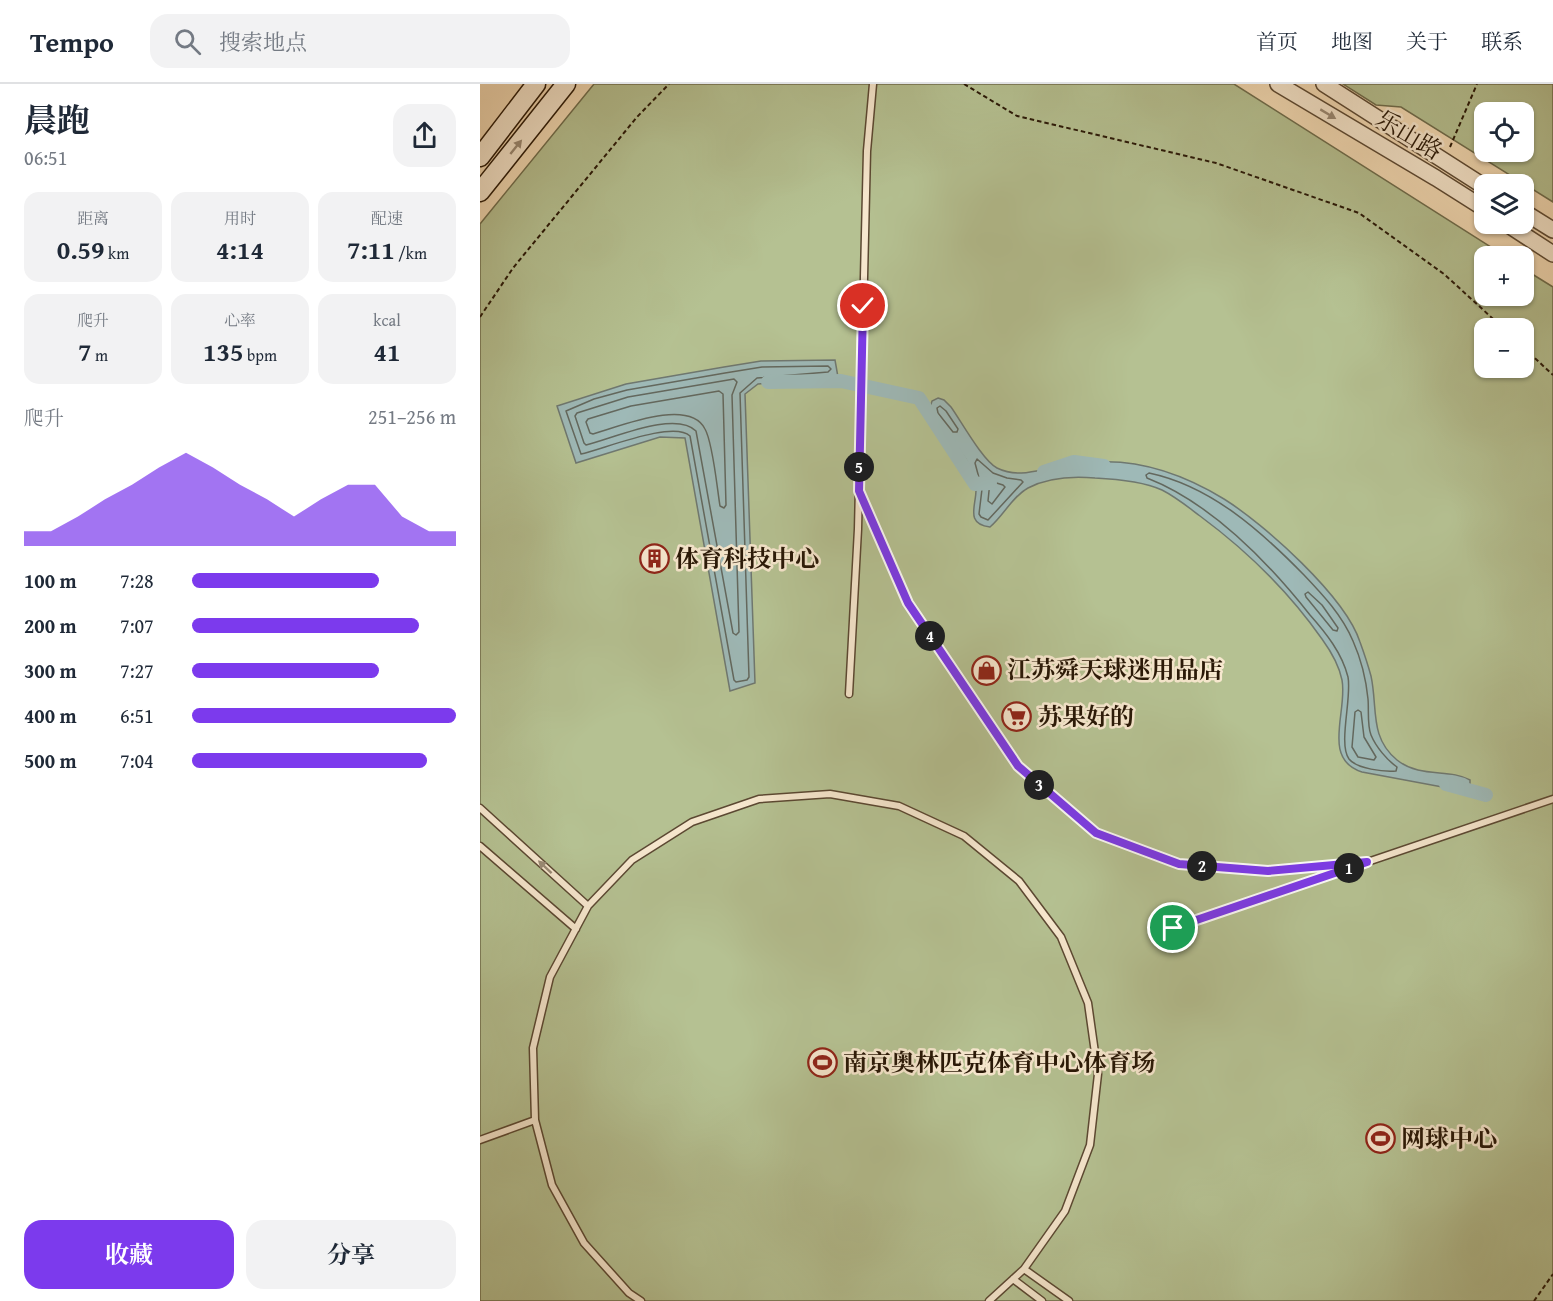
<!DOCTYPE html>
<html lang="zh">
<head>
<meta charset="utf-8">
<style>
  :root { --surface:#fff; --page:#f2f2f3; --text:#1f2937; --muted:#747a83; --line:#e0e1e3; --accent:#7c3aed }
  body { margin:0; font-family:"Gentium Book Plus","Noto Serif SC",serif; background:var(--page); color:var(--text); height:100vh; display:flex; flex-direction:column; font-size:22px; white-space:nowrap }
  * { box-sizing:border-box; margin:0 }
  p { font-size:20px; color:var(--muted) }
  .icon { flex:none; width:33px; height:33px; fill:none; stroke:currentColor; stroke-width:2; stroke-linecap:round; stroke-linejoin:round }
  .map { position:relative; flex:1; overflow:hidden }
  .panel { display:flex; flex-direction:column; background:var(--surface); width:480px }
  .panel>* { flex:none }
  .buttons { position:absolute; left:994px; top:18px; display:grid; gap:12px }
  .buttons a { display:grid; place-items:center; width:60px; height:60px; border-radius:12px; background:var(--surface); box-shadow:0 2px 4px #0004; font-size:30px }
  .pin { position:absolute; display:grid; place-items:center; width:51px; height:51px; color:#fff; margin:-26px; border:3px solid #fff; border-radius:50%; box-shadow:0 2px 6px #0007 }
  .km { position:absolute; width:30px; height:30px; margin:-15px; border-radius:50%; background:#222; color:#fff; font-size:16px; line-height:30px; text-align:center }
  .round { display:grid; place-items:center; flex:none; width:63px; height:63px; border-radius:18px; background:var(--page) }
  .headline { display:flex; align-items:center; justify-content:space-between; height:102px; padding:0 24px }
  h1 { font-size:33px; font-weight:700; line-height:45px }
  .stats { display:grid; grid-template-columns:repeat(3,1fr); gap:9px; height:102px; padding:6px 24px }
  .stats div { display:grid; align-content:center; border-radius:15px; background:var(--page); text-align:center }
  .stats b { font-size:26px; font-weight:700 }
  .stats small { font-size:16px; font-weight:400 }
  .stats p { font-size:16px }
  .chart { height:168px; padding:12px 24px }
  .chart p { display:flex; justify-content:space-between }
  .chart svg { width:100%; height:108px; margin-top:6px; fill:var(--accent); opacity:.7 }
  .cta { display:flex; gap:12px; margin-top:auto; padding:12px 24px }
  .cta a { flex:1; height:69px; border-radius:18px; background:var(--accent); color:#fff; font-size:24px; font-weight:700; line-height:69px; text-align:center }
  .cta a+a { background:var(--page); color:var(--text) }
  ul { padding:0 24px; list-style:none; font-size:20px }
  li { display:grid; grid-template-columns:96px 72px 1fr; align-items:center; height:45px }
  li i { height:15px; border-radius:8px; background:var(--accent) }
  header { display:flex; align-items:center; gap:36px; box-sizing:border-box; height:84px; padding:0 30px; background:var(--surface); border-bottom:2px solid var(--line) }
  header strong { font-size:28px }
  nav { display:flex; gap:33px; margin-inline-start:auto; font-size:21px }
  .search { width:420px; height:54px; background:var(--page); display:flex; align-items:center; gap:15px; box-sizing:border-box; padding:0 21px; border-radius:18px; color:var(--muted); font-size:22px }
  main { display:flex; flex:1; min-height:0 }
  .map>svg:first-child { display:block }
</style>
</head>
<body>
<header>
<strong>Tempo</strong>
<div class="search"><svg class="icon" aria-label="search" viewBox="0 0 24 24"><circle cx="10" cy="10" r="6"/><path d="M15 15l6 6"/></svg>搜索地点</div>
<nav><a>首页</a><a>地图</a><a>关于</a><a>联系</a></nav>
</header>
<main>
<section class="panel">
<div class="headline"><div><h1>晨跑</h1><p>06:51</p></div><a class="round"><svg class="icon" aria-label="share" viewBox="0 0 24 24"><path d="M12 15V3M7 8l5-5 5 5M5 13v7h14v-7"/></svg></a></div>
<div class="stats">
<div><p>距离</p><b>0.59<small> km</small></b></div>
<div><p>用时</p><b>4:14</b></div>
<div><p>配速</p><b>7:11<small> /km</small></b></div>
</div>
<div class="stats">
<div><p>爬升</p><b>7<small> m</small></b></div>
<div><p>心率</p><b>135<small> bpm</small></b></div>
<div><p>kcal</p><b>41</b></div>
</div>
<div class="chart"><p><span>爬升</span>251–256 m</p>
<svg viewBox="0 0 160 44" preserveAspectRatio="none"><path d="M0 44V38L10 38L20 32L30 25L40 19L50 12L60 6L70 12L80 19L90 25L100 32L110 25L120 19L130 19L140 32L150 38L160 38V44z"/></svg>
</div>
<ul>
<li><b>100 m</b>7:28<i style="width:71%"></i></li>
<li><b>200 m</b>7:07<i style="width:86%"></i></li>
<li><b>300 m</b>7:27<i style="width:71%"></i></li>
<li><b>400 m</b>6:51<i style="width:100%"></i></li>
<li><b>500 m</b>7:04<i style="width:89%"></i></li>
</ul>
<div class="cta"><a>收藏</a><a>分享</a></div>
</section>
<div class="map">
<svg width="1073" height="1217" viewBox="0 0 1073 1217">
  <rect width="100%" height="100%" fill="#f3dbb5"/>
  <filter id="stains"><feTurbulence type="fractalNoise" baseFrequency=".00333" numOctaves="4"/><feColorMatrix values="0 0 0 0 .2 0 0 0 0 .09 0 0 0 0 .02 0 0 0 .5 -.17"/></filter>
  <radialGradient id="worn" r=".72"><stop offset=".6" stop-color="#630" stop-opacity="0"/><stop offset="1" stop-color="#630" stop-opacity=".3"/></radialGradient>
  <!-- green -->
  <path fill="#b5c192" stroke="#6e6c4c" stroke-width="1.5" fill-rule="evenodd" d="M114,0H754L1025,172H1005V212H1044V185L1073,203V1217H0V140ZM1005,244H1044V284H1005Z
    M863,0H1073V118L921,23L896,21ZM1005,28H1044V68H1005Z"/>
  <!-- water -->
  <path fill="#9eb9b7" stroke="#6f7870" stroke-width="1.5" d="M355,276L358,293L278,300L265,310L275,599L250,607L205,354L180,353L96,379L77,322L146,300L244,283L281,277Z
    M458,314L464,316L471,323C481,337 503,377 517,384C535,393 552,388 570,384C586,381 603,379 619,378C665,376 706,392 744,415C784,440 865,512 880,558C884,569 888,581 891,592C898,624 889,653 917,676C941,695 969,684 990,696V702L983,705H973L882,688C841,675 868,627 862,596C859,581 850,566 842,555C809,508 766,466 720,432C708,423 696,413 682,406C662,397 637,395 615,394C592,392 569,393 548,404C532,413 524,431 510,443C485,440 496,422 496,406C496,397 492,387 488,379C480,362 445,335 452,317Z"/>
  <g fill="none" stroke-linecap="round" stroke-linejoin="round">
    <!-- shore -->
    <path stroke="#63685e" stroke-width="1.5" d="M348,282L351,285L348,288L277,294L260,309L269,593L267,596L256,598L254,596L210,352C193,336 124,365 101,370L86,327L114,315L147,306L245,289L282,283Z
      M254,295L257,298L252,311L259,548L256,551L253,549L216,347C195,326 132,355 106,361L104,359L95,332L97,329L148,313Z
      M239,307L243,310L246,421L244,424L240,422C237,404 233,359 225,345C209,313 138,343 113,350L110,349L106,338L108,335L151,322Z
      M460,322L466,327L478,345L477,348H473L458,329L457,324Z
      M497,375L513,389L527,394L541,396L543,398L508,436L501,433L499,430L502,405L495,379Z
      M669,389C731,402 781,447 824,491C843,511 862,531 873,557C881,575 886,595 888,615C889,626 887,641 891,651C896,663 907,676 917,683L916,687C904,688 877,685 869,675C858,660 872,614 868,593C862,569 846,549 830,531C788,478 731,419 667,394L666,391Z
      M510,397L523,401L525,403L512,420L508,417Z
      M828,508L842,521L858,544L857,547L853,546L826,513L825,510Z
      M878,626L881,628L884,653L896,673L894,676L878,673L872,663L875,628Z"/>
    <!-- canal -->
    <path stroke="#9eb9b7" stroke-width="14" d="M288,298L361,297L439,314L495,400L510,399
      M564,388L594,378L624,382
      M966,700L1006,711"/>
    <defs>
      <path id="service" d="M379,407L428,519L538,682L616,749L699,780L787,787L887,778
        M369,610L378,445L387,67L393,0
        M0,724L108,822
        M0,762L96,845
        M693,844L1073,715
        M0,1056L55,1036
        M544,1185L589,1217
        M533,1195L562,1217
        M161,1217L149,1209L104,1159L72,1101L55,1036L53,964L70,893L108,822L152,776L212,738L279,715L350,710L419,722L484,752L539,797L581,853L608,919L618,990L610,1061L585,1127L544,1185L509,1217"/>
      <path id="tertiary" d="M798,0L956,94L1005,125
        M844,0L1005,103
        M1044,128L1073,146
        M1027,140L1073,170"/>
      <path id="secondary" d="M0,73L56,0
        M0,108L86,0"/>
    </defs>
    <!-- service casing -->
    <use href="#service" stroke="#5b4832" stroke-width="9"/>
    <!-- tertiary casing -->
    <use href="#tertiary" stroke="#5b4832" stroke-width="18"/>
    <!-- secondary casing -->
    <use href="#secondary" stroke="#281706" stroke-width="21"/>
    <!-- path -->
    <path stroke="#281706" stroke-width="2" stroke-dasharray="4.5 3" stroke-linecap="butt" d="M484,0L537,32L736,79L879,129L964,190L1023,244
      M970,63L997,0
      M0,233L33,184L157,33L189,0
      M1044,264L1073,291
      M1054,1217L1073,1190"/>
    <!-- service -->
    <use href="#service" stroke="#f7e8cf" stroke-width="6"/>
    <!-- tertiary -->
    <use href="#tertiary" stroke="#f7e8cf" stroke-width="15"/>
    <!-- secondary -->
    <use href="#secondary" stroke="#f7e8cf" stroke-width="18"/>
  </g>
  <!-- one-way arrows -->
  <defs><path id="oneway-solid" d="M-6-.8H1V-3.2L6.5 0L1 3.2V.8H-6Z" transform="scale(1.5)"/></defs>
  <g fill="#9a8a75">
    <use href="#oneway-solid" transform="translate(848 30) rotate(31)"/>
    <use href="#oneway-solid" transform="translate(36 63) rotate(-51)"/>
    <use href="#oneway-solid" transform="translate(65 783) rotate(-137)"/>
  </g>
  <g fill="none" stroke-linecap="round" stroke-linejoin="round">
    <defs>
      <path id="route" d="M383,222L379,407L428,519L538,682L616,749L699,780L788,787L887,778L693,844"/>
    </defs>
    <!-- route casing -->
    <use href="#route" stroke="#fff" stroke-width="12"/>
    <!-- route -->
    <use href="#route" stroke="#7c3aed" stroke-width="8"/>
  </g>
  <!-- icons -->
  <defs>
    <symbol id="building-ring" viewBox="-11 -11 22 22"><circle r="9.5" fill="#f7e8cf" stroke="#8f2418" stroke-width="1.5"/><path d="M-4-6H4V6H1V3H-1V6H-4ZM-2.5-4.3h1.7v1.8h-1.7ZM.8-4.3h1.7v1.8H.8ZM-2.5-1h1.7V.8h-1.7ZM.8-1h1.7V.8H.8Z" fill="#8f2418"/></symbol>
    <symbol id="shop-ring" viewBox="-11 -11 22 22"><circle r="9.5" fill="#f7e8cf" stroke="#8f2418" stroke-width="1.5"/><path d="M-5-2.5h2.3a2.7 3.5 0 0 1 5.4 0H5L5.5 6h-11ZM-1.5-2.5h3a1.5 2.3 0 0 0-3 0Z" fill="#8f2418"/></symbol>
    <symbol id="supermarket-ring" viewBox="-11 -11 22 22"><circle r="9.5" fill="#f7e8cf" stroke="#8f2418" stroke-width="1.5"/><path d="M-6-5.5h2.5l.6 2H6L4.5 2H-2.5L-4.4-4H-6ZM-1.5 3.2a1.3 1.3 0 1 0 .1 0ZM3 3.2a1.3 1.3 0 1 0 .1 0Z" fill="#8f2418"/></symbol>
    <symbol id="stadium-ring" viewBox="-11 -11 22 22"><circle r="9.5" fill="#f7e8cf" stroke="#8f2418" stroke-width="1.5"/><path d="M0-5a6.5 5 0 1 0 0 10a6.5 5 0 1 0 0-10ZM-3.5-1.8h7v3.6h-7Z" fill="#8f2418"/></symbol>
  </defs>
  <g fill-rule="evenodd">
    <use href="#building-ring" x="158" y="458" width="33" height="33"/>
    <use href="#shop-ring" x="490" y="570" width="33" height="33"/>
    <use href="#supermarket-ring" x="520" y="616" width="33" height="33"/>
    <use href="#stadium-ring" x="326" y="962" width="33" height="33"/>
    <use href="#stadium-ring" x="884" y="1038" width="33" height="33"/>
  </g>
  <g text-anchor="middle" stroke-width="5" stroke-linejoin="round" paint-order="stroke">
    <!-- street labels -->
    <g font-size="24" fill="#281706" stroke="#f7e8cf">
      <text transform="translate(929 51) rotate(31)" y="8">乐山路</text>
    </g>
    <!-- poi labels -->
    <g font-size="24" font-weight="bold" fill="#281706" stroke="#f7e8cf" text-anchor="start">
      <text x="195" y="483">体育科技中心</text>
      <text x="527" y="594">江苏舜天球迷用品店</text>
      <text x="558" y="641">苏果好的</text>
      <text x="363" y="987">南京奥林匹克体育中心体育场</text>
      <text x="921" y="1063">网球中心</text>
    </g>
  </g>
  <rect width="100%" height="100%" filter="url(#stains)"/>
  <rect width="100%" height="100%" fill="url(#worn)"/>
</svg>
<div class="buttons">
<a><svg class="icon" aria-label="locate" viewBox="0 0 24 24"><circle cx="12" cy="12" r="6"/><path d="M12 2v4M12 18v4M2 12h4M18 12h4"/></svg></a>
<a><svg class="icon" aria-label="layers" viewBox="0 0 24 24"><path d="M12 4l9 5-9 5-9-5zM3 14l9 5 9-5"/></svg></a>
<a>+</a>
<a>−</a>
</div>
<div class="pin" style="left:693px;top:844px;background:#1e9e55"><svg class="icon" aria-label="arrive" viewBox="0 0 24 24"><path d="M6 21V4h12l-3 4 3 4H6"/></svg></div>
<div class="pin" style="left:383px;top:222px;background:#d93025"><svg class="icon" aria-label="check" viewBox="0 0 24 24"><path d="M5 12l5 5 9-10"/></svg></div>
<b class="km" style="left:869px;top:784px">1</b>
<b class="km" style="left:722px;top:782px">2</b>
<b class="km" style="left:559px;top:701px">3</b>
<b class="km" style="left:450px;top:552px">4</b>
<b class="km" style="left:379px;top:383px">5</b>
</div>
</main>
</body>
</html>
